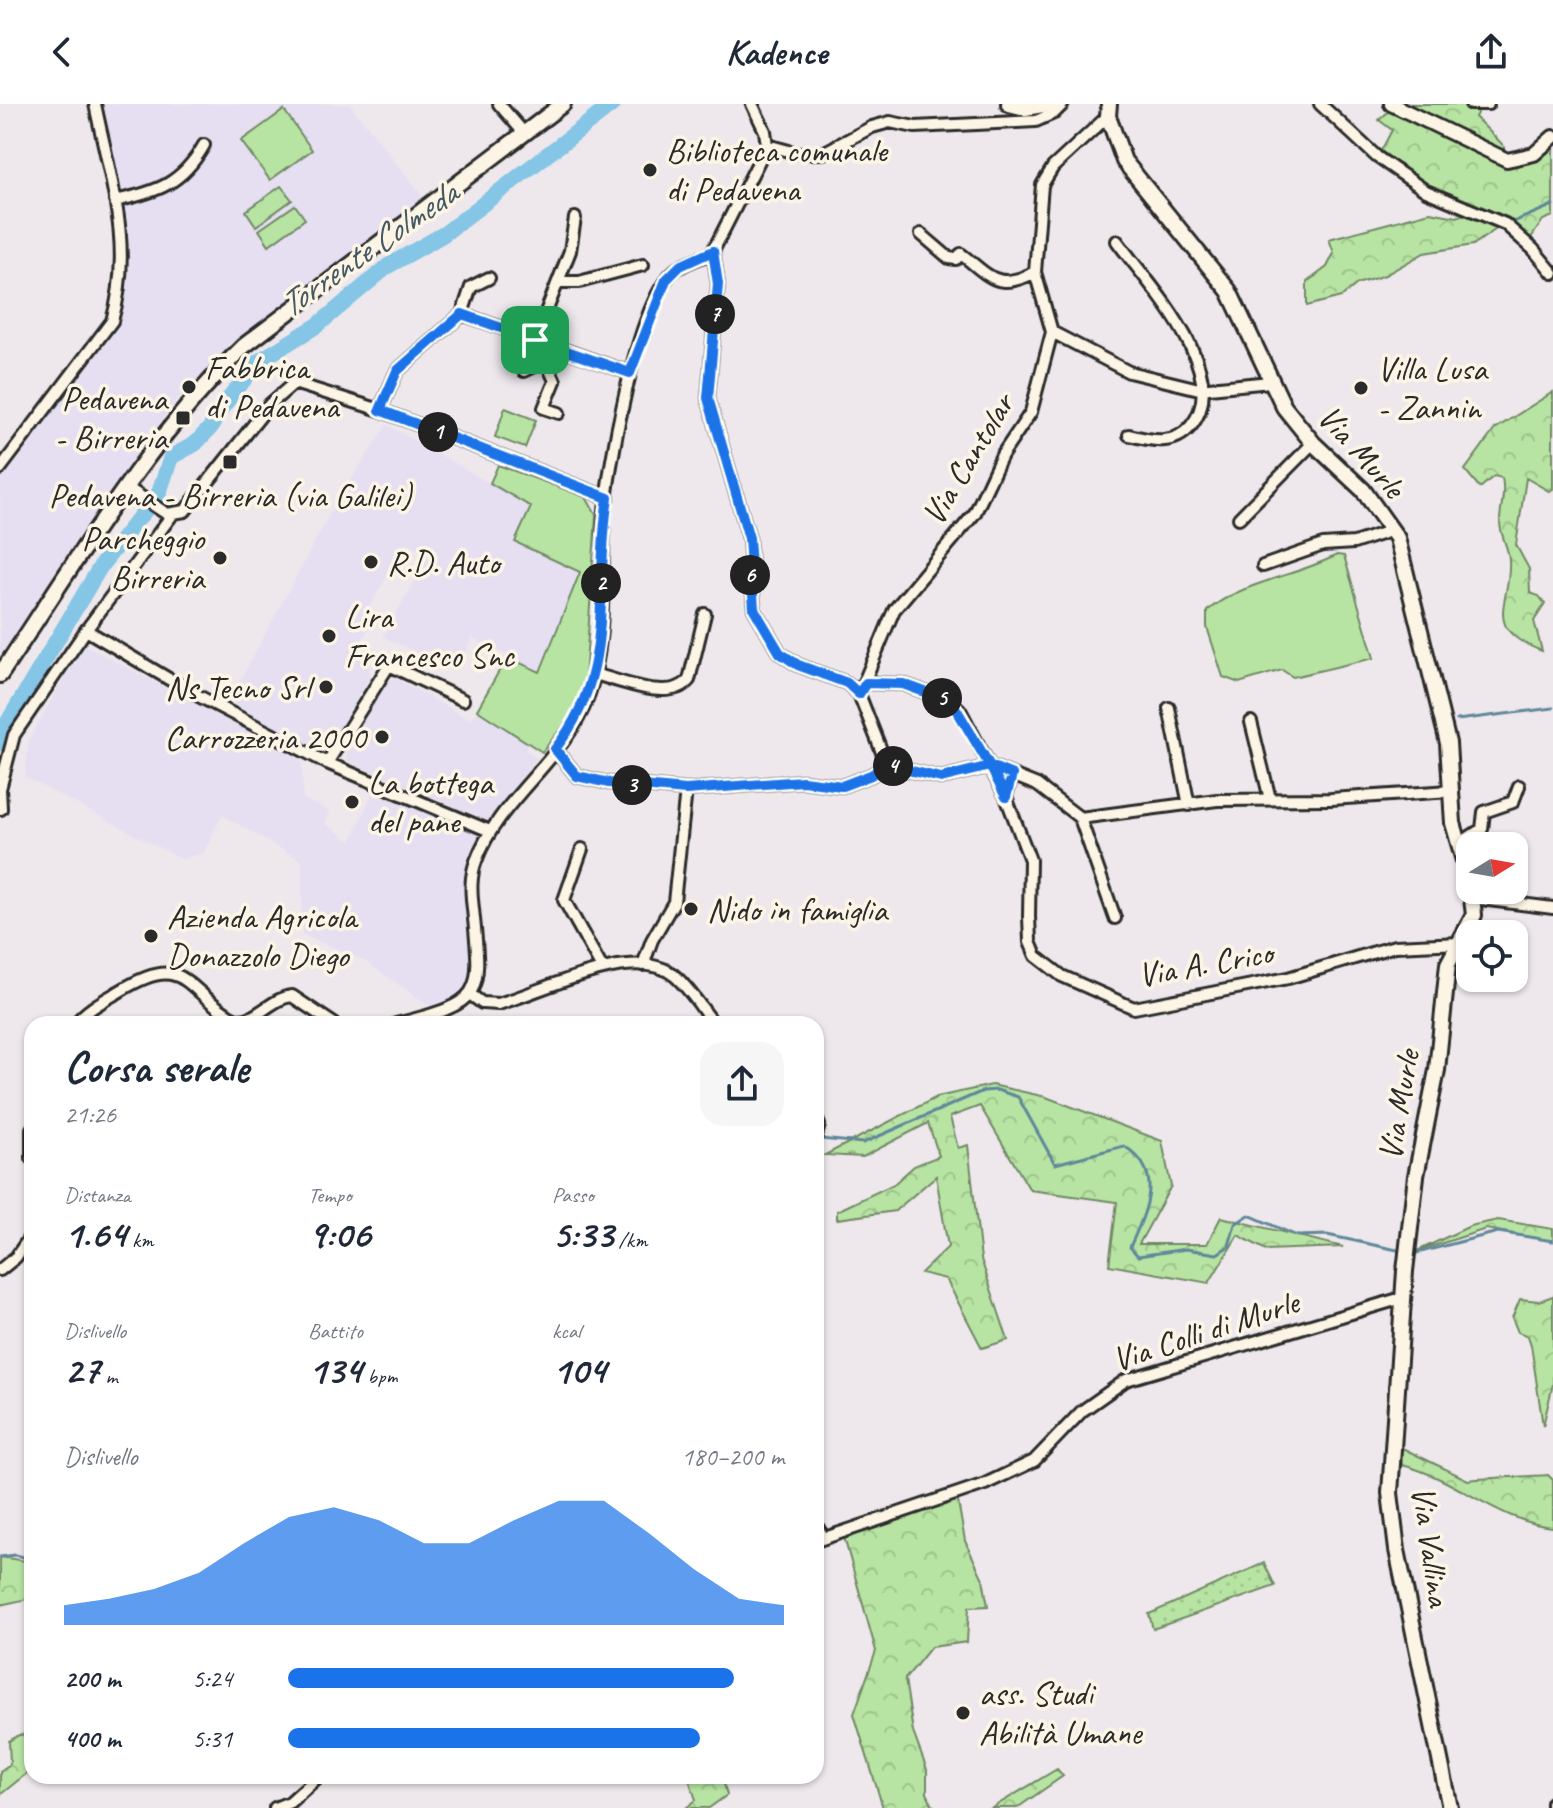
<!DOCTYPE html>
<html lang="it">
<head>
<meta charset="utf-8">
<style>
  :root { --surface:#fff; --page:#f6f6f7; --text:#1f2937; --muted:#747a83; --accent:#1a73e8 }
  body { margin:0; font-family:Caveat,sans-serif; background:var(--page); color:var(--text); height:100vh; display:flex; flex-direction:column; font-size:30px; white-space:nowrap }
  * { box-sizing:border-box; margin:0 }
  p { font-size:26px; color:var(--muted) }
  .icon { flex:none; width:44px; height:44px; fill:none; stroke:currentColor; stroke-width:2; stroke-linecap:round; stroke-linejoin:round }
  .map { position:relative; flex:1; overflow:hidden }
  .details { position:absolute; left:24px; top:912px; width:800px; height:768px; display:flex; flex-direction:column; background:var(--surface); border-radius:24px; box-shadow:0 2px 6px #0004 }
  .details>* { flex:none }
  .needle { width:52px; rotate:79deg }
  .fabs { position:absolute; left:1456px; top:728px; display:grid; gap:16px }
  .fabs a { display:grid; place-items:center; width:72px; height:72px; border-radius:16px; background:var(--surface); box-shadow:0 2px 6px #0004; font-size:40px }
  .pin { position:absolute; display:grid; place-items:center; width:68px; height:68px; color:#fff; margin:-34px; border-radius:16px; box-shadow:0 4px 12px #0006 }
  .km { position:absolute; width:40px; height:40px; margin:-20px; border-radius:50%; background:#222; color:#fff; font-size:22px; line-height:40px; text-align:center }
  .round { display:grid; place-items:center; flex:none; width:84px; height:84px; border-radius:24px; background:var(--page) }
  .headline { display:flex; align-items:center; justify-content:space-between; height:136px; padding:0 40px }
  h1 { font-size:44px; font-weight:600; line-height:60px }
  .figures { display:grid; grid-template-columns:repeat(3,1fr); gap:12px; height:136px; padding:8px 40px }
  .figures div { display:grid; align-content:center }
  .figures b { font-size:40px; font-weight:600 }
  .figures small { font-size:22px; font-weight:400 }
  .figures p { font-size:22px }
  .chart { height:224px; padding:16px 40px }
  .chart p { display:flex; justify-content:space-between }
  .chart svg { width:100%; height:144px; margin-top:8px; fill:var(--accent); opacity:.7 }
  ul { padding:0 40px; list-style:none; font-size:26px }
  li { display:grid; grid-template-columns:128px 96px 1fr; align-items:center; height:60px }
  li i { height:20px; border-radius:10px; background:var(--accent) }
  header { display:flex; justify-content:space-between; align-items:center; height:104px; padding:0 40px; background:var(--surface); font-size:36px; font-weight:600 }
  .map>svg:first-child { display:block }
</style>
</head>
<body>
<header><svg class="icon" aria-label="back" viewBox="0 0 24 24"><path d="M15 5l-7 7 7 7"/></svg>Kadence<svg class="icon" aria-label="share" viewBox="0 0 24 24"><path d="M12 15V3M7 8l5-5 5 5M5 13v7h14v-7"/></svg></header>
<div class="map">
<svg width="1553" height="1704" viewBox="0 0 1553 1704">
  <defs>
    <pattern id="grass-dots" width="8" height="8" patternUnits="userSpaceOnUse" patternTransform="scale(2)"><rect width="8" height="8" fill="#b7e4a2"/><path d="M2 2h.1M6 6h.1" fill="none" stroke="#9ec48c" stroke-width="1.8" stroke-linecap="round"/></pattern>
    <pattern id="forest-crowns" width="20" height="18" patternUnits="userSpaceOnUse" patternTransform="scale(2)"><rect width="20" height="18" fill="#b7e4a2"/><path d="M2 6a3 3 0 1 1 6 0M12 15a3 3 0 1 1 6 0" fill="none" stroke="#9ec48c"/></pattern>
  </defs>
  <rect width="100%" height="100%" fill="#eee8ec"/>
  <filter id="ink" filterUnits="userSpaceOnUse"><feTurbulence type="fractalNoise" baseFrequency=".0125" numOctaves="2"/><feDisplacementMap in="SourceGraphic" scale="16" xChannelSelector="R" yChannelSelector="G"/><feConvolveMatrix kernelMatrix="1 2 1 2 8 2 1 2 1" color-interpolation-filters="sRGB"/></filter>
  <g filter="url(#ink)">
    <!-- built -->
    <path fill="#e5dff1" d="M101,0H350L424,94L420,96L422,100L243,235L175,298L116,380L113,387L116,390L0,563V374L118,219L128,179V120Z
      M387,321L532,403L516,438L580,468L539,568L472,534L457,567L383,533L428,451L406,438L369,504L377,508L363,535L369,540L370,573L329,641L313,646L229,597L336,398Z
      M83,540L302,656L303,695L330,707L325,720L351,737L374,685L480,728L483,733L471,764V879L460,895L434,905L363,856L302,830V757L222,711L204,749L181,755L25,673L29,635Z
      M395,574L471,616L477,606L528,638L525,646L537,654L488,717L347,657L346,645L383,579Z"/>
    <!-- grass -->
    <path fill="url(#grass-dots)" stroke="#718866" stroke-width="2" d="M1264,1459L1275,1482L1153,1525L1149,1510Z"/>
    <!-- forest -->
    <path fill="url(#forest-crowns)" stroke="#718866" stroke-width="2" d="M1397,0H1482L1475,13L1503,41L1509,57L1536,55L1553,41V112L1543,116L1529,137L1428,82L1381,47L1392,26L1379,16Z
      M1430,108L1457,113L1468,108L1502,121L1473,141L1424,149L1385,171L1357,180L1341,193L1307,202V178L1327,163L1334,149L1329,135Z
      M1553,288V385L1549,387L1526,374L1516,441L1529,465L1530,489L1539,492L1545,500L1534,517L1542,547C1479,524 1512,500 1509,455C1508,442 1500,431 1500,418C1500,402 1506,390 1502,374L1494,372L1480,384L1465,366L1495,325Z
      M992,981L1046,993L1162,1037L1171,1082L1139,1140H1207L1221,1113L1343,1143L1266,1146L1238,1131L1209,1179L1109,1161L1117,1098L1030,1086L980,1002L950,1013L958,1044L968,1041L981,1155L1008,1236L982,1244L946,1175L921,1169L948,1143L936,1072L895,1107L837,1115V1107L894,1080L914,1062L939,1052L928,1019L863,1053L825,1051L937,993Z
      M1498,1116L1553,1125V1137L1486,1125L1415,1148L1470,1122Z
      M1553,1192V1280L1543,1322L1531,1241L1528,1232L1518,1228L1512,1214L1520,1195L1539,1197Z
      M1400,1343L1468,1376C1494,1373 1521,1373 1548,1371L1553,1376V1423C1499,1418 1456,1374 1402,1361Z
      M957,1392L965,1437L983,1475L988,1502L969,1503L967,1538L931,1543L905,1575L913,1628L927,1666V1689L934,1704H883L854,1610L876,1547L844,1433Z
      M0,1453L32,1458V1494L0,1501Z
      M32,1630V1665L0,1691V1667L10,1660L9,1637L19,1631Z
      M1057,1665L1063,1672L1017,1704H992Z
      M688,1672H722L727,1691L709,1704H686L696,1696Z"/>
    <!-- park -->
    <path fill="#b7e4a2" stroke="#718866" stroke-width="2" d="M284,6L312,46L270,76L241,37Z
      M281,82L292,96L256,122L246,107Z
      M295,101L305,115L269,141L259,126Z
      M505,304L536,316L525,344L495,333Z
      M498,361L586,393L596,411L585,577L571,612L542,648L477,606L507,553L540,568L580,468L515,438L531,403L490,379Z
      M1337,451L1344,452L1374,554L1293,573L1282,566L1239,579L1223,573L1207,523V507C1243,477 1295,473 1337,451Z"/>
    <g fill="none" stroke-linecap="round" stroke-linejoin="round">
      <!-- stream -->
      <path stroke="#61879b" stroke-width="3" d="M1511,119L1553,101
        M1457,616L1553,604
        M820,1035L863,1039L983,987L997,986L1018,993L1055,1060L1124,1042C1166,1068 1146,1107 1130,1143L1138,1152L1186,1145L1217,1150L1229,1142L1235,1120L1249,1111L1297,1132L1327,1131L1402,1147
        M1413,1150L1498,1128L1553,1137
        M0,1453L15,1451L32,1455"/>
      <!-- river -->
      <path stroke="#85c5e5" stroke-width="16" d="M0,639L6,621L102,460L159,389L171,353L195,340L211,323L220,306L259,257L318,221L388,162L444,130L613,0"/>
      <defs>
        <path id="minor" d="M499,0L524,29
          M1320,0L1377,53L1426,87L1505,120L1533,145L1553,169
          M1471,0H1488
          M767,41L796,49H823L872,23L890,18L915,23L1036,17L1054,9L1063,0
          M115,97C157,88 182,80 204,41
          M921,130L949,154L956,155L961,150C990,172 997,188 1035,168
          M1117,137C1148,180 1234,269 1191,322C1174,342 1152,337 1129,331
          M713,147L718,180L708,294L749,434L754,505L780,549L798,561L847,579L859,590L887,661
          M713,147L767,41L765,27L752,0
          M558,178H579L643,161
          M462,210L471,183L489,174
          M1052,228L1129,268L1199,285L1270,278
          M535,236L570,147L575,114
          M546,257L555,277L544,304L559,309
          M524,267L566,247
          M380,306L397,267L462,210L630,269
          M0,365L112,217C134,142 110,74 95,0
          M126,383L167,410L185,407L270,300L294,279L380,306L608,394
          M1239,414L1313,339
          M1263,462L1323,441L1354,439L1393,426
          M86,526L189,587L327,659L490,727
          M594,570C619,576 670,599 689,576L705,510
          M866,579L903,580L952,598L960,606L1006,693L1012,671
          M859,590L894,506L975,409L1002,351L1031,308L1052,228L1035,168L1042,81L1053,63L1108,12
          M1169,604L1189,701
          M1251,618L1270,695
          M555,645L577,672L609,679L686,686L803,677L842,682L871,671L887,661
          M327,659L389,561L463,596
          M887,661L941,674L990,662
          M990,662L1037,681L1080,714L1217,696L1331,695L1451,687
          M1006,693L1030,756L1029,812L1030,838L1036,852L1062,872L1134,904L1288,874L1395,842L1460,839
          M1,705L0,685L14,631L86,526L172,411
          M1080,714L1115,814
          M1459,740L1482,725L1484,708L1513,698L1519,682
          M582,745L564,796L602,864
          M1472,794L1553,804
          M643,861L652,836L674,798L686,686
          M471,891L482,899L498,900C542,888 635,838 675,872C690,885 702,905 714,920
          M75,920C87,905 103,897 120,887C188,845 184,888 237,916C258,917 271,894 292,892L334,920
          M396,920C485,898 482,892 473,805C471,788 470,773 476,757C499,694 565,656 588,593C607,539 601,475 604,419C607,366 636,207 671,170C683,157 700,156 713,147
          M816,1014L819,1021L816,1032
          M32,1025V1054
          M0,1166L16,1153L32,1130
          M816,1421L824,1434
          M816,1437L985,1380L1034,1357L1082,1307L1126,1276L1402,1194L1403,1186
          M275,1704L290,1698L319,1672"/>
        <path id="tertiary" d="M1391,0L1507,56L1534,50L1553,33
          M1553,1704V1699"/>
        <path id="secondary" d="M1009,0L1025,4L1049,0
          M1109,0L1108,12L1124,57L1229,187L1284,303L1313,339L1363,386L1397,434L1448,639L1453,719L1470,777
          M0,571C76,458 146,337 244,242L563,0
          M1450,1704L1397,1446L1390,1389L1405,1167L1416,1072L1437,966L1448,860L1474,811L1471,786"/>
      </defs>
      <!-- minor casing -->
      <use href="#minor" stroke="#2b2b2b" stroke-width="16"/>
      <!-- tertiary casing -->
      <use href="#tertiary" stroke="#2b2b2b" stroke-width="18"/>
      <!-- secondary casing -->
      <use href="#secondary" stroke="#2b2b2b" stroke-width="20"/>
      <!-- minor -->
      <use href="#minor" stroke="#fcf5e5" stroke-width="10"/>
      <!-- tertiary -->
      <use href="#tertiary" stroke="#fcf5e5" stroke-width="12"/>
      <!-- secondary -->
      <use href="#secondary" stroke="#fcf5e5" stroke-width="14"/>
    </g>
  </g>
  <g fill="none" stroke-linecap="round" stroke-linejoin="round" filter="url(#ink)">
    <defs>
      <path id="route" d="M535,236L462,210L397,267L380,306L608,394C593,486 618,566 555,645L577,672L609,679L686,686L803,677L842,682L871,671L887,661L941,674L990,662L1006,693L1012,671L990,662L952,598L903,580L866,579L859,590L847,579L798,561L780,549L754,505L749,434L708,294L718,180L713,147L680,162L666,176L630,269L535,236"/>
    </defs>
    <!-- route casing -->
    <use href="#route" stroke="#fff" stroke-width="16"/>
    <!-- route -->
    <use href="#route" stroke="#1a73e8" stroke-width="10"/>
  </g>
  <!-- markers -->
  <g fill="#2b2b2b" stroke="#fcf5e5" stroke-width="3">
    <circle cx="650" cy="66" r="8"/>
    <circle cx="189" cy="283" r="8"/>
    <circle cx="1361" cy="284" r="8"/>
    <rect x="175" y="306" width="16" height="16" rx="4"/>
    <rect x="222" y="350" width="16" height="16" rx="4"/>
    <circle cx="220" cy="454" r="8"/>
    <circle cx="371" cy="458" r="8"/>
    <circle cx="329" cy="532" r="8"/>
    <circle cx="326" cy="583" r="8"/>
    <circle cx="382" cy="633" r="8"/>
    <circle cx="352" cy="698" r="8"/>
    <circle cx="691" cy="805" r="8"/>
    <circle cx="151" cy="832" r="8"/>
    <circle cx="963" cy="1609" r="8"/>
  </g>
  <g text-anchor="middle" stroke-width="7" stroke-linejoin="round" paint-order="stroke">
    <!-- poi labels -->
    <g font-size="34" fill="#2b2b2b" stroke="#fcf5e5" text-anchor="start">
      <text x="666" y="58">Biblioteca comunale<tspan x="666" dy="39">di Pedavena</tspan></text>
      <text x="205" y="275">Fabbrica<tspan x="205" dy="39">di Pedavena</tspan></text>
      <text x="1377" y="276">Villa Lusa<tspan x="1377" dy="39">- Zannin</tspan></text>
      <text x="167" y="306" text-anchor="end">Pedavena<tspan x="167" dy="39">- Birreria</tspan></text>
      <text x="230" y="403" text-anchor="middle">Pedavena - Birreria (via Galilei)</text>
      <text x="204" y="446" text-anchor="end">Parcheggio<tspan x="204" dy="39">Birreria</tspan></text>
      <text x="387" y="470">R.D. Auto</text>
      <text x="345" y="524">Lira<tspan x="345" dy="39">Francesco Snc</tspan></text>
      <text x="310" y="595" text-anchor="end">Ns Tecno Srl</text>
      <text x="366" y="645" text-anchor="end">Carrozzeria 2000</text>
      <text x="368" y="690">La bottega<tspan x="368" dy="39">del pane</tspan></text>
      <text x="707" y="817">Nido in famiglia</text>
      <text x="167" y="824">Azienda Agricola<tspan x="167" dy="39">Donazzolo Diego</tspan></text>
      <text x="979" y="1601">ass. Studi<tspan x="979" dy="39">Abilità Umane</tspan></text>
    </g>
    <!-- street labels -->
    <g font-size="34" fill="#2b2b2b" stroke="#fcf5e5">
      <text transform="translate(1362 347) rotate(48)" y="12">Via Murle</text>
      <text transform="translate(967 355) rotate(-59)" y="12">Via Cantolar</text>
      <text transform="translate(1205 859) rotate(-10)" y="12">Via A. Crico</text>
      <text transform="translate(1398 1001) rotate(-80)" y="12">Via Murle</text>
      <text transform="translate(1205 1226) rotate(-18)" y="12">Via Colli di Murle</text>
      <text transform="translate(1432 1442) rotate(82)" y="12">Via Vallina</text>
    </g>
    <!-- water labels -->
    <g font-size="36" font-style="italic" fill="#465963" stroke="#fcf5e5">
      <text transform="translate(367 144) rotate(-35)" y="13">Torrente Colmeda</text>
    </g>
  </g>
</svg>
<div class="fabs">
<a><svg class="needle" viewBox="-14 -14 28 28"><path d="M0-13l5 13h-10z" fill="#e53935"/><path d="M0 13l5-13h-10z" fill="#747a83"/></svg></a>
<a><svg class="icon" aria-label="locate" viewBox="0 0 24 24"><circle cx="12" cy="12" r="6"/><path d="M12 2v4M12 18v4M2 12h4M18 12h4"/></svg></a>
</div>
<div class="pin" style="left:535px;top:236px;background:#1e9e55"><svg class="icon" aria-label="arrive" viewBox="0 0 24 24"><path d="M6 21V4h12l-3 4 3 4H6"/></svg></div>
<b class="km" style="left:438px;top:328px">1</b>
<b class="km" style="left:601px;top:479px">2</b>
<b class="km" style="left:632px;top:681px">3</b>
<b class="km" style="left:893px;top:662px">4</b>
<b class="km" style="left:942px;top:594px">5</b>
<b class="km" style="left:750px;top:471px">6</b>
<b class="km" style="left:715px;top:210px">7</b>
<section class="details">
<div class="headline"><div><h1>Corsa serale</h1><p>21:26</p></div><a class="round"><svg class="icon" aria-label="share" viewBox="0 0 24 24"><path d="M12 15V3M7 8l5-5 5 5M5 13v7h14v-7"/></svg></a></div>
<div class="figures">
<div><p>Distanza</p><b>1.64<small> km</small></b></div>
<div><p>Tempo</p><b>9:06</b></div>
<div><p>Passo</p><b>5:33<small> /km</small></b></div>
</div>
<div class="figures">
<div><p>Dislivello</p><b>27<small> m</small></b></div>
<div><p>Battito</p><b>134<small> bpm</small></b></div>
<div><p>kcal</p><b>104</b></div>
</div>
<div class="chart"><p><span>Dislivello</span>180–200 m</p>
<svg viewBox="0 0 160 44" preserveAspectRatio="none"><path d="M0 44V38L10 36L20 33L30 28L40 19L50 11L60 8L70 12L80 19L90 19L100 12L110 6L120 6L130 16L140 27L150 36L160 38V44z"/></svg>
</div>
<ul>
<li><b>200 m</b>5:24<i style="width:90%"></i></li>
<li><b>400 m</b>5:31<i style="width:83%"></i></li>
</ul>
</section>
</div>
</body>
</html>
